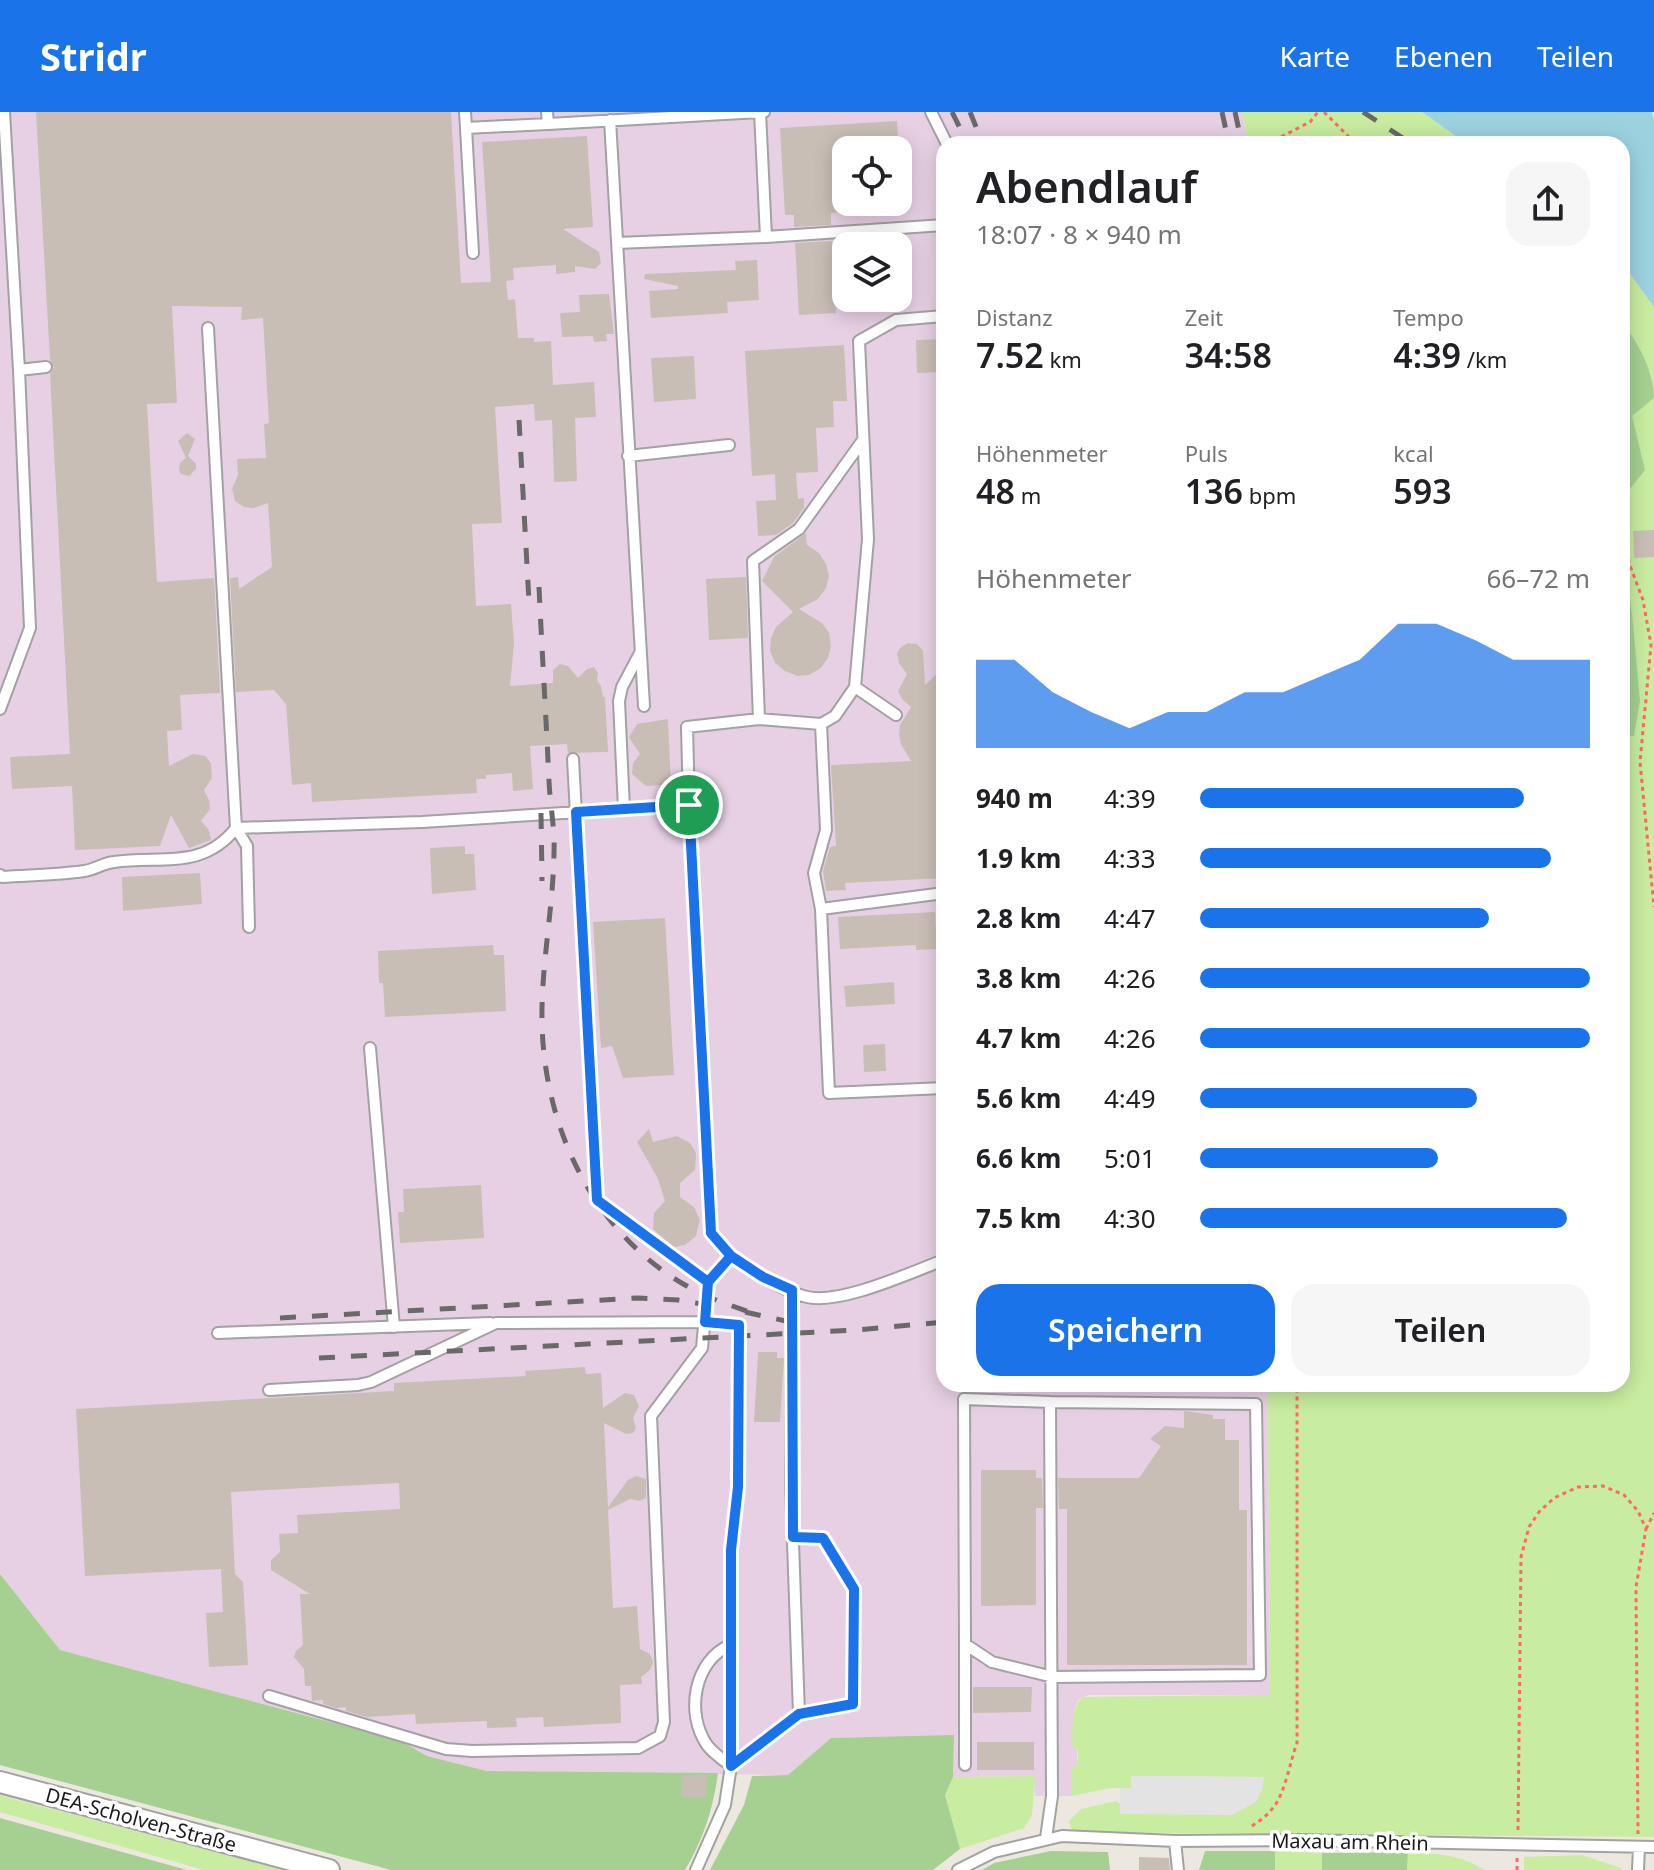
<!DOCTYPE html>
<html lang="de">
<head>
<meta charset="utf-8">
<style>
  :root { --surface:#fff; --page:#f6f6f6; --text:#202124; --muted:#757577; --accent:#1a73e8 }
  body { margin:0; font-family:"Noto Sans",sans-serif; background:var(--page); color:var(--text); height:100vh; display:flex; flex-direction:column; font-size:30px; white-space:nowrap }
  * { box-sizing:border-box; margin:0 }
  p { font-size:26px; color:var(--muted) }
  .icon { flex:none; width:44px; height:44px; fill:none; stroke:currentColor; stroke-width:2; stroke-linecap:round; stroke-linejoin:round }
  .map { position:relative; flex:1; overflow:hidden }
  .side { position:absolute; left:936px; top:24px; width:694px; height:1256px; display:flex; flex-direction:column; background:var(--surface); border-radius:24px; box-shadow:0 4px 20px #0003 }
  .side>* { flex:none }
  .controls { position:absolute; left:832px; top:24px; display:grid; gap:16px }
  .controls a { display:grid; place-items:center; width:80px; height:80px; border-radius:16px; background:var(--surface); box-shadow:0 4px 20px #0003; font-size:40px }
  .pin { position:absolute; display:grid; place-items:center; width:68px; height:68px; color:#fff; margin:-34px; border:4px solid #fff; border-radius:50%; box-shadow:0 2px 8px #0007 }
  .round { display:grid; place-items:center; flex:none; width:84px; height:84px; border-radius:24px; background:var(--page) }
  .summary { display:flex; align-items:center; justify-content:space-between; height:136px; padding:0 40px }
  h1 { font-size:44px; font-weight:600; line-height:60px }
  .figures { display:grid; grid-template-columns:repeat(3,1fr); gap:12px; height:136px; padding:8px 40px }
  .figures div { display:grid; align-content:center }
  .figures b { font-size:34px; font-weight:600 }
  .figures small { font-size:22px; font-weight:400 }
  .figures p { font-size:22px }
  .chart { height:224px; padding:16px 40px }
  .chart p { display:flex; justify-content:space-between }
  .chart svg { width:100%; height:144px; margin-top:8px; fill:var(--accent); opacity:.7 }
  .button { display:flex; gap:16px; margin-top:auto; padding:16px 40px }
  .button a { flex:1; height:92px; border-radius:24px; background:var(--accent); color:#fff; font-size:32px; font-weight:600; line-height:92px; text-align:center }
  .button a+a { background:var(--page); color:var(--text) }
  ul { padding:0 40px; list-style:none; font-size:26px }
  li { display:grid; grid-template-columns:128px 96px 1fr; align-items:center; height:60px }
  li i { height:20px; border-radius:10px; background:var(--accent) }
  header { display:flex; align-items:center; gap:48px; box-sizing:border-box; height:112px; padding:0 40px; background:var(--accent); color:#fff }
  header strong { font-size:38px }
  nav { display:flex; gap:44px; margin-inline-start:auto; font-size:28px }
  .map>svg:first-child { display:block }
</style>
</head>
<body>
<header>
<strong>Stridr</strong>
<nav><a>Karte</a><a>Ebenen</a><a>Teilen</a></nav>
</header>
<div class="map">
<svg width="1654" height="1758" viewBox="0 0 1654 1758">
  <rect width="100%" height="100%" fill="#ede8df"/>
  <!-- industrial -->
  <path fill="#e7d0e4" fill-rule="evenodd" d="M0,0H1242L1249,32H944V1272H1268L1270,1583H1088L1078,1588L1074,1599L1078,1655L1071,1656V1684H1035L1034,1664L953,1665L954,1624L831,1626L788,1663L487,1659L427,1644L406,1632L371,1621L60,1538L0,1462ZM846,38H898V90H846ZM846,134H898V186H846Z"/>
  <!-- grass -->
  <path fill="#c8eca0" d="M1242,0H1422L1467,32H1249Z
    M1622,151L1654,195V1725L1077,1720L1071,1716L1069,1709L1081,1697L1116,1689L1120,1692V1702L1263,1665L1132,1664L1131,1676H1111L1071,1684V1655L1078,1654V1639L1072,1633C1073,1617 1070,1596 1083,1585L1270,1583L1268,1272H1622Z
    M1035,1664L1032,1703L1024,1716L960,1737L945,1683L953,1665Z
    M0,1683L13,1687L284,1758H204L0,1700Z
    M1275,1739L1322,1741V1758H1275Z
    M1408,1740C1434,1742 1462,1742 1484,1758H1407Z
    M1582,1743L1621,1756V1758H1524V1745Z"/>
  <!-- forest -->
  <path fill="#a5d091" d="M1622,210C1638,230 1654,260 1654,286L1632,304L1645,358L1622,387Z
    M1622,436L1632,501L1640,589L1634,624H1622Z
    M0,1462L60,1538L371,1621L406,1632L427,1644L487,1659L718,1661C713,1697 704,1726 685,1758H391L0,1653Z
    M954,1623L953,1665L945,1683L960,1737L933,1758H710L744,1693L752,1664L788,1663L831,1626Z
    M0,1706L187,1758H0Z
    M1051,1739L1108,1740L1110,1758H982L994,1751Z
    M1205,1739H1275V1758H1199Z
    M1408,1740L1407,1758H1322V1741Z"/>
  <!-- parking -->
  <path fill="#e3e3e3" d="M1131,1664L1264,1665L1262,1678L1256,1690L1232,1703L1120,1702V1676H1131Z"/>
  <!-- water -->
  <path fill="#9cd2df" d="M1422,0H1652L1654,9V195L1622,151V32H1467Z"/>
  <!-- building -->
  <path fill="#c9beb5" d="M36,0H451L461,171L491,170L482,30L587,24L593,115L563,117L599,140L601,151L595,157L575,154V160L556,162V153L513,156L514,168L506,169L508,188L515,187L518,226H534V230L551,229L553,273L594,270L596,305L575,306L577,369L554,370L552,308L535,309L534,292L495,295L502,411L472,412L476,494L511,492L514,532L510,574L553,571V558L560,552L568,554L578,566L587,557L594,555L598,561L597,568L601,574L603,585H605L608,640L568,641L567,632L530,634L533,677L513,679L512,661L486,663V667H476L477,681L312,690L311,671L292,673L286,592L274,578L236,580L230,466L238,465L239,477L272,455L268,391L254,396L244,395L235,389L232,377L238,363L237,347L266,346L264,312L269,311L263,206L241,208L242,195L172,194L177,291L147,292L157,470L214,466L220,581L180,583L182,618L167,619L169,654L193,642L205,644L211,651L212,666L204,678L209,688L210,697L201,709L209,718L211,728L189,736L171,703L160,734L75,738L72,674L12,677L10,645L70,642L50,262L54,255L50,248Z
    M897,9L899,38H846V100L831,101V113L794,115V103H785L780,16Z
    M832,129L836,201L799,203L795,131Z
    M757,148L759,188L727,190L728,201L651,206L649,179L678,177V174L644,167L645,162L736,158L735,149Z
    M609,182L614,222H606L607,229L594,230L593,224L562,225L560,201L580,200L579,183Z
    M944,227V260L917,261L916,228Z
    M844,233L847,289H833L834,315L816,316L818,360L796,361L798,387L804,386V396L793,411L776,423L758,424L756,389L776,388L775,362L752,364L745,239Z
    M694,244L696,287L654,290L651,246Z
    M187,321L195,327L188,344L196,352V357L189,364L181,362L179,358L180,351L186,346L178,329Z
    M1654,418V445L1634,446L1633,419Z
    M806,421L807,433L819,441L826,452L829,464L826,476L818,487L799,497L822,511L829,521L831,534L828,546L821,556L809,563L797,564L785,559L775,551L770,539L771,526L776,515L793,500L762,469L774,445Z
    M746,465L748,526L709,528L706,467Z
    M908,531L917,532L923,539L925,573L944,555V766L845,771L846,778L826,779L823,759L830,735L836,734L831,653L911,649L901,632L899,623L900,613L911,595L902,587L898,579L907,562L899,551L897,541L901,535Z
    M668,607L671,673L646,674L632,662L633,651L640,642L629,625L637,612Z
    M465,734V742H474L476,778L432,782L430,736Z
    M200,761L202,792L123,799L122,765Z
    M935,800L937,837L916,838V833L840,837L838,805Z
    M665,806L674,963L623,966L612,934L601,936L593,810Z
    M493,833L494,843H504L506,899L385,905L383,871H379L378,839Z
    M894,870L895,892L846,895L844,874Z
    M885,932L886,959L864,960L863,933Z
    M649,1017L653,1030L677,1024L690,1031L696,1041L695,1058L680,1071V1085L694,1095L700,1108L696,1124L685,1133L674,1135L653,1117L654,1101L665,1089L658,1067L637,1030Z
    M481,1073L484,1126L400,1131L398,1100H404L403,1077Z
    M758,1240H777V1246H784L780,1310H754Z
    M585,1255L586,1262L601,1261L603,1296L625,1281L634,1283L639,1294L633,1306L636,1316L633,1321L626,1322L604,1311L608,1395L628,1368L636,1364L646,1367V1386L639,1389L630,1387L608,1398L613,1496L637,1494L640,1537L650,1542L653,1550L650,1558L641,1565L642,1572L620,1573L621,1611L544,1615L543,1605L516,1606L517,1615L487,1616V1609L416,1612L415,1602L367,1605L346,1599V1595L336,1596L323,1592V1588L312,1589L311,1574H305L304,1557L294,1545L296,1539L303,1533L300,1482H310L271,1458V1448L280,1440L279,1422L298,1421L297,1403L400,1397L399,1371L231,1380L235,1462L243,1470L248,1553L209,1555L206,1501L223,1500L221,1457L85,1464L76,1297L394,1279V1271L526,1264L525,1259Z
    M1184,1299L1213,1303V1307H1225V1328H1239V1398H1247V1553H1067V1397H1059L1058,1366H1139L1161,1334L1150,1327L1165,1314L1184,1316Z
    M981,1358H1036V1366H1042L1043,1396H1036V1493L981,1494Z
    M973,1575H1032L1031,1600L973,1601Z
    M977,1630H1034V1658H977Z
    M682,1663L707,1664L706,1686L681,1685Z
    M1139,1745L1169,1746L1170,1758H1139Z"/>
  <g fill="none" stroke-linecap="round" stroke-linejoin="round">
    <defs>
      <path id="lane" d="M4,0L19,258L46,255
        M465,0L466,16
        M931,0L947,32
        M610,8L644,594
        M548,12L760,0
        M766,125L944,113
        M617,131L766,125L760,0H764
        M473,141L466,16L548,12L547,0
        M628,344L729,333
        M855,575L896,603
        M0,597L30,516L19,258
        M759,607L821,612L835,604L855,575L868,427L859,229L896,208L944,204
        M821,612L826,718L814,761L821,797L944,781
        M689,693L711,1121L731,1144
        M624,697L619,589L622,575L640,541
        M236,716L422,710L689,693L687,615L759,607L753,449L799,417L863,328
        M236,716L247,734L249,815
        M0,763L2,765C29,763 57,763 84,759C94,758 103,751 114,750C160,743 202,759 236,716L208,216
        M821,797L829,981L944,976
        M370,936L394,1215
        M708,1170L731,1144C751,1157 784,1180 807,1185C841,1193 911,1160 944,1148
        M218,1221L490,1211
        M269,1278L358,1273L371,1270L496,1211L705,1210L739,1213L738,1375L731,1438V1654L725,1693L696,1758
        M793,1425L823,1426L854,1477L853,1592L799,1602
        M730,1533C694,1549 685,1601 707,1633C713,1641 723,1648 731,1654L799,1602L791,1373L792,1178
        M269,1584L446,1637L472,1639L638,1636L660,1624L664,1610L651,1304L702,1236L708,1170L597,1088L573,647
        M965,1653V1532
        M1046,1726L1052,1684L1050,1290L1256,1292L1260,1563L1053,1565L992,1550L965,1532L964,1287L1050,1290
        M1175,1729L1178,1758
        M958,1758L994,1740L1062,1724L1175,1729L1295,1728L1654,1735
        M1638,1758L1639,1735"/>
      <path id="street" d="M0,1670L329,1758"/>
    </defs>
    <!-- lane casing -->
    <use href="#lane" stroke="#a2a2a2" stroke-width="14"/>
    <!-- street casing -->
    <use href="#street" stroke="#a2a2a2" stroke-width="24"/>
    <!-- path -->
    <path stroke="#ff6a5f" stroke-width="3" stroke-dasharray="4 4" stroke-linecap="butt" d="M1324,0L1356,32
      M1267,32L1310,10L1318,0
      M1622,343L1629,451L1643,488L1651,533L1640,650L1654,795
      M1646,1417L1654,1401
      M1252,1714C1259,1709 1267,1704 1272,1697C1285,1683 1290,1649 1297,1631V1272
      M1518,1718L1521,1445L1529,1415L1539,1400L1554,1386L1578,1375L1603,1374L1624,1383L1638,1399L1646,1417L1636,1475L1638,1722
      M1517,1758V1746"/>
    <!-- lane -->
    <use href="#lane" stroke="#fff" stroke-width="10"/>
    <!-- street -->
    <use href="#street" stroke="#fff" stroke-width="20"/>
    <!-- rail -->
    <path stroke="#696969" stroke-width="5" stroke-dasharray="16 16" stroke-linecap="butt" d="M952,0L968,32
      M970,0L983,32
      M1222,0L1229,32
      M1235,0L1242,32
      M1363,0L1412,32
      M519,308L529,490
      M539,475C542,539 546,604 549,669C550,692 555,717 554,741C553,798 541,854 542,910C544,1020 597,1129 698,1180C716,1189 736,1195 755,1202
      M541,701L542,769
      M745,1200L804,1213
      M280,1206L638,1186L678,1188L714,1194
      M319,1246L856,1218L944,1210"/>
  </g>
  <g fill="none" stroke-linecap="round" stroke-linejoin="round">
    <defs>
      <path id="route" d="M689,693L576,700L597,1088L708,1170L731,1144L763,1165L792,1178L793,1425L823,1426L854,1477L853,1592L799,1602L731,1654V1438L738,1375L739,1213L705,1210L708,1170L731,1144L711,1121L689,693"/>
    </defs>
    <!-- route casing -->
    <use href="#route" stroke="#fff" stroke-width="16"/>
    <!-- route -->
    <use href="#route" stroke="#1a73e8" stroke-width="10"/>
  </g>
  <g text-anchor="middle" stroke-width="7" stroke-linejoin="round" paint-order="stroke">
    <!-- street labels -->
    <g font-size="20" fill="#1b1b1b" stroke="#fff">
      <text transform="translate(141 1708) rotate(15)" y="7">DEA-Scholven-Straße</text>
      <text transform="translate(1350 1730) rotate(1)" y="7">Maxau am Rhein</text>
    </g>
  </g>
</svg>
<div class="controls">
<a><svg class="icon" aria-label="locate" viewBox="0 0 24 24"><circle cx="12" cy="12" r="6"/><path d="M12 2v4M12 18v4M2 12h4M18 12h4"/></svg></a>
<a><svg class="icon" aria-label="layers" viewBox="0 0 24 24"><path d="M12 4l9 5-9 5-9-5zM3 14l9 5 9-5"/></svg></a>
</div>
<div class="pin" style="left:689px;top:693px;background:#1e9e55"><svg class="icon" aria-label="arrive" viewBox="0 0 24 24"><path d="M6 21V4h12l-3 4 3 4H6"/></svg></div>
<section class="side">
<div class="summary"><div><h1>Abendlauf</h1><p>18:07 · 8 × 940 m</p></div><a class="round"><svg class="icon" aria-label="share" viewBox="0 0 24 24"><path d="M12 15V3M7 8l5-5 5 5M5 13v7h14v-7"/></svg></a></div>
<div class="figures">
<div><p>Distanz</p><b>7.52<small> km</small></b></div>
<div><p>Zeit</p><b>34:58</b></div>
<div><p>Tempo</p><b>4:39<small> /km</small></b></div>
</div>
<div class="figures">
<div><p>Höhenmeter</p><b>48<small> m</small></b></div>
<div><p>Puls</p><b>136<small> bpm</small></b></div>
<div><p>kcal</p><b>593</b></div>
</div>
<div class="chart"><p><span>Höhenmeter</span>66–72 m</p>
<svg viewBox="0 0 160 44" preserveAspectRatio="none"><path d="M0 44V17L10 17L20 27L30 33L40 38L50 33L60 33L70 27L80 27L90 22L100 17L110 6L120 6L130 11L140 17L150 17L160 17V44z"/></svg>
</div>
<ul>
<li><b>940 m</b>4:39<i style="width:83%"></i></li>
<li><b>1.9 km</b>4:33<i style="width:90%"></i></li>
<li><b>2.8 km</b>4:47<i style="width:74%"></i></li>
<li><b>3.8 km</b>4:26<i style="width:100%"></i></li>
<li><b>4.7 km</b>4:26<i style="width:100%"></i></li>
<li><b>5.6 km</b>4:49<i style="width:71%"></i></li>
<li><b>6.6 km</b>5:01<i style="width:61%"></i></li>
<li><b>7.5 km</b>4:30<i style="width:94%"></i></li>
</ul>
<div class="button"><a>Speichern</a><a>Teilen</a></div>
</section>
</div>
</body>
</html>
